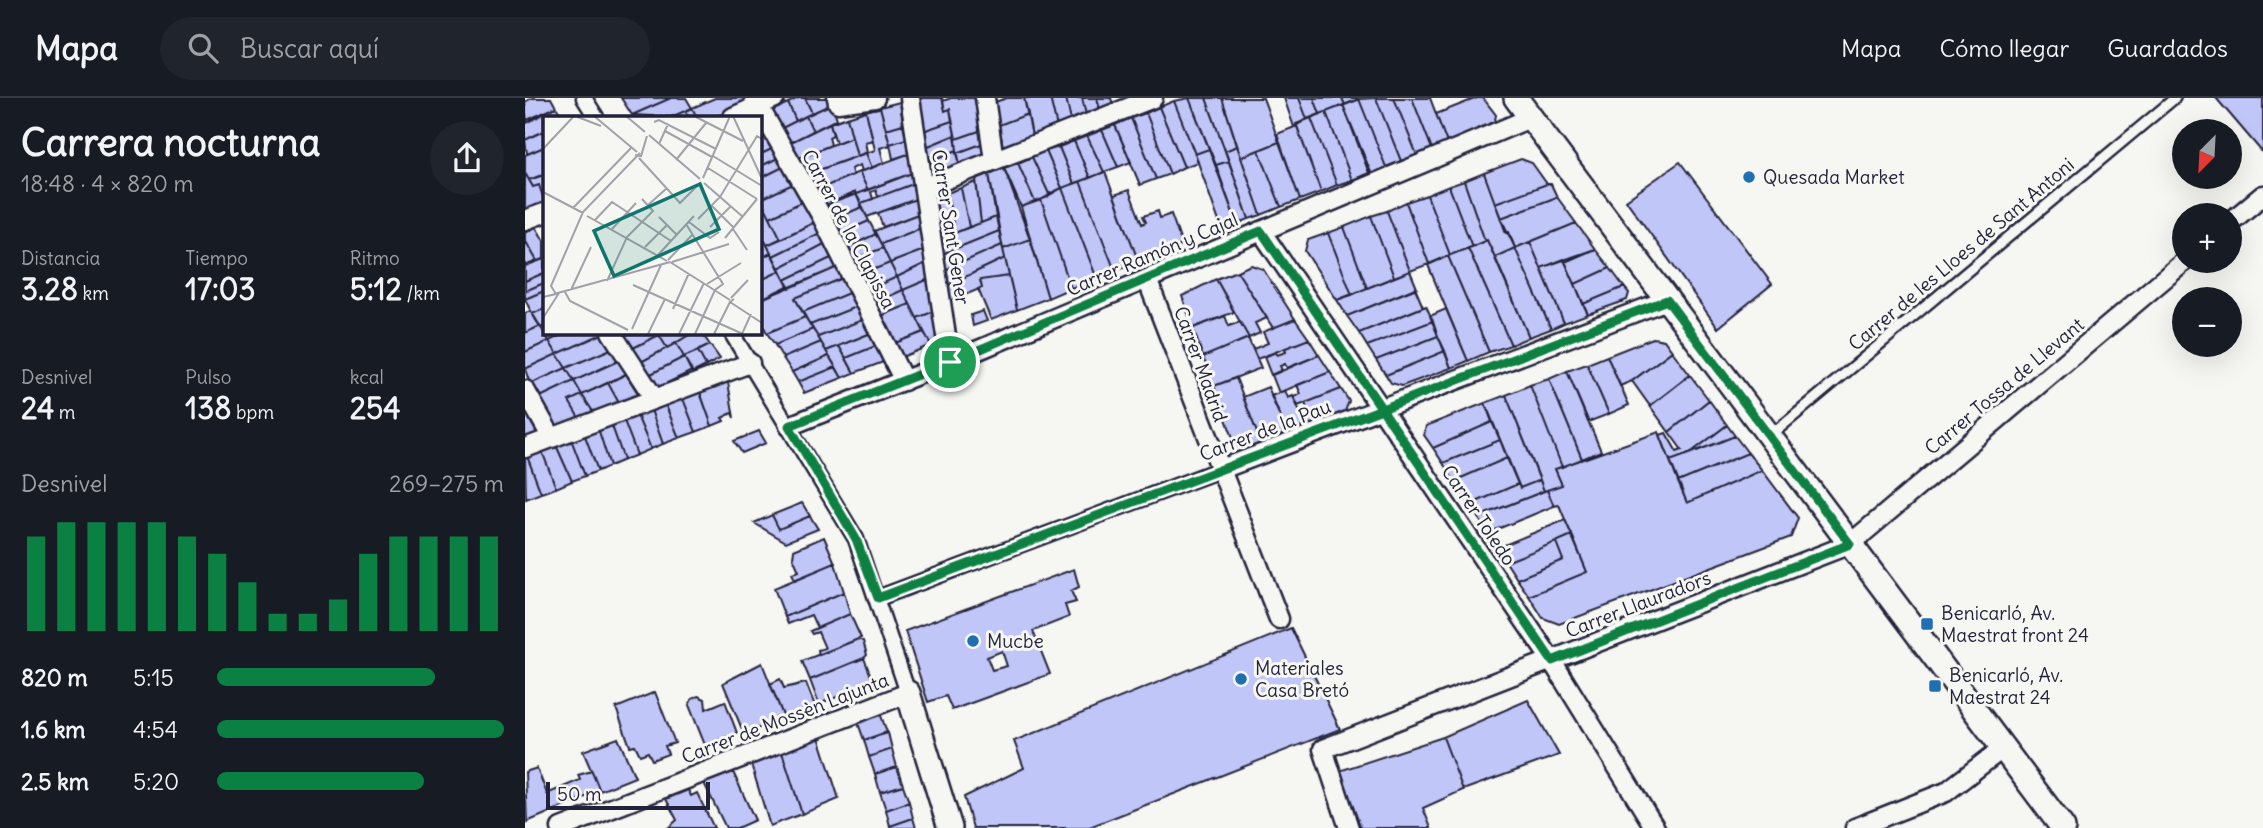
<!DOCTYPE html>
<html lang="es">
<head>
<meta charset="utf-8">
<style>
  :root { --surface:#171b24; --page:#20242c; --text:#f1f3f6; --muted:#9ea1a6; --line:#363941; --accent:#0b8043 }
  body { margin:0; font-family:Delius,sans-serif; background:var(--page); color:var(--text); height:100vh; display:flex; flex-direction:column; font-size:26px; white-space:nowrap }
  * { box-sizing:border-box; margin:0 }
  p { font-size:23px; color:var(--muted) }
  .icon { flex:none; width:38px; height:38px; fill:none; stroke:currentColor; stroke-width:2; stroke-linecap:round; stroke-linejoin:round }
  .map { position:relative; flex:1; overflow:hidden }
  .side { display:flex; flex-direction:column; background:var(--surface); width:525px }
  .side>* { flex:none }
  .needle { width:46px; rotate:204deg }
  .fabs { position:absolute; left:1647px; top:21px; display:grid; gap:14px }
  .fabs a { display:grid; place-items:center; width:70px; height:70px; border-radius:50%; background:var(--surface); box-shadow:0 7px 28px #0002; font-size:35px }
  .scale { position:absolute; left:21px; bottom:18px; width:164px; box-sizing:border-box; padding-left:7px; border:4px solid #22223b; border-top:0; font-size:19px; line-height:24px; white-space:nowrap; color:#22223b; -webkit-text-stroke:5px #f6f6f2; paint-order:stroke }
  .pin { position:absolute; display:grid; place-items:center; width:60px; height:60px; color:#fff; margin:-30px; border:4px solid #fff; border-radius:50%; box-shadow:0 2px 7px #0007 }
  .round { display:grid; place-items:center; flex:none; width:74px; height:74px; border-radius:37px; background:var(--page) }
  .summary { display:flex; align-items:center; justify-content:space-between; height:119px; padding:0 21px }
  h1 { font-size:38px; font-weight:800; line-height:52px }
  .metrics { display:grid; grid-template-columns:repeat(3,1fr); gap:10px; height:119px; padding:7px 21px }
  .metrics div { display:grid; align-content:center }
  .metrics b { font-size:30px; font-weight:800 }
  .metrics small { font-size:19px; font-weight:400 }
  .metrics p { font-size:19px }
  .chart { height:196px; padding:14px 21px }
  .chart p { display:flex; justify-content:space-between }
  .chart svg { width:100%; height:126px; margin-top:7px; stroke:var(--accent); stroke-width:6 }
  ul { padding:0 21px; list-style:none; font-size:23px }
  li { display:grid; grid-template-columns:112px 84px 1fr; align-items:center; height:52px }
  li i { height:18px; border-radius:9px; background:var(--accent) }
  header { display:flex; align-items:center; gap:42px; box-sizing:border-box; height:98px; padding:0 35px; background:var(--surface); border-bottom:2px solid var(--line) }
  header strong { font-size:33px }
  nav { display:flex; gap:38px; margin-inline-start:auto; font-size:24px }
  .search { width:490px; height:63px; background:var(--page); display:flex; align-items:center; gap:18px; box-sizing:border-box; padding:0 24px; border-radius:38px; color:var(--muted); font-size:26px }
  main { display:flex; flex:1; min-height:0 }
  .map>svg:first-child { display:block }
</style>
</head>
<body>
<header>
<strong>Mapa</strong>
<div class="search"><svg class="icon" aria-label="search" viewBox="0 0 24 24"><circle cx="10" cy="10" r="6"/><path d="M15 15l6 6"/></svg>Buscar aquí</div>
<nav><a>Mapa</a><a>Cómo llegar</a><a>Guardados</a></nav>
</header>
<main>
<section class="side">
<div class="summary"><div><h1>Carrera nocturna</h1><p>18:48 · 4 × 820 m</p></div><a class="round"><svg class="icon" aria-label="share" viewBox="0 0 24 24"><path d="M12 15V3M7 8l5-5 5 5M5 13v7h14v-7"/></svg></a></div>
<div class="metrics">
<div><p>Distancia</p><b>3.28<small> km</small></b></div>
<div><p>Tiempo</p><b>17:03</b></div>
<div><p>Ritmo</p><b>5:12<small> /km</small></b></div>
</div>
<div class="metrics">
<div><p>Desnivel</p><b>24<small> m</small></b></div>
<div><p>Pulso</p><b>138<small> bpm</small></b></div>
<div><p>kcal</p><b>254</b></div>
</div>
<div class="chart"><p><span>Desnivel</span>269–275 m</p>
<svg viewBox="0 0 160 44" preserveAspectRatio="none"><path d="M5 44V11M15 44V6M25 44V6M35 44V6M45 44V6M55 44V11M65 44V17M75 44V27M85 44V38M95 44V38M105 44V33M115 44V17M125 44V11M135 44V11M145 44V11M155 44V11"/></svg>
</div>
<ul>
<li><b>820 m</b>5:15<i style="width:76%"></i></li>
<li><b>1.6 km</b>4:54<i style="width:100%"></i></li>
<li><b>2.5 km</b>5:20<i style="width:72%"></i></li>
</ul>
</section>
<div class="map">
<svg width="1738" height="730" viewBox="0 0 1738 730">
  <rect width="100%" height="100%" fill="#f6f6f2"/>
  <filter id="ink" filterUnits="userSpaceOnUse"><feTurbulence type="fractalNoise" baseFrequency=".0143" numOctaves="2"/><feDisplacementMap in="SourceGraphic" scale="14" xChannelSelector="R" yChannelSelector="G"/><feConvolveMatrix kernelMatrix="1 2 1 2 8 2 1 2 1" color-interpolation-filters="sRGB"/></filter>
  <g filter="url(#ink)">
    <!-- building -->
    <path fill="#c1c6f8" stroke="#22223b" stroke-width="2" fill-rule="evenodd" d="M7,0H26L31,9L2,25L0,4Z
      M96,0H146L107,17Z
      M146,0H161L167,10L146,19L107,17Z
      M190,0H218L222,5L190,19H172L167,10Z
      M273,0H280L287,15L271,23L263,5Z
      M280,0H304L307,6L287,15Z
      M393,0H417L420,13L425,11L427,23L398,33Z
      M426,0H452L457,32L431,41L425,11L420,13L418,3Z
      M482,0H499L503,16L474,27L470,4Z
      M499,0H525L532,29L507,38Z
      M525,0H541L546,23L532,29Z
      M541,0H557L561,17L546,23Z
      M557,0H572L575,12L561,17Z
      M572,0H586L588,7L575,12Z
      M664,0H681L704,63L691,67Z
      M664,0L684,51L670,56L649,3Z
      M681,0H697L712,48L700,53Z
      M697,0H738L754,44L716,59Z
      M759,0H774L782,21L769,29Z
      M774,0H789L795,16L782,21Z
      M789,0H817L820,7L795,16Z
      M817,0H832L833,2L820,7Z
      M851,0L876,63L861,69L834,1Z
      M851,0H869L892,57L876,63Z
      M869,0H887L907,51L892,57Z
      M887,0H905L922,45L907,51Z
      M952,0H958L971,17L969,27L922,45L911,16Z
      M1691,0H1738V55Z
      M834,1L861,69L860,73L847,77L818,7Z
      M649,3L673,64L659,69L634,9Z
      M375,4L378,26L361,31L355,9Z
      M263,5L271,23L255,31L245,13Z
      M307,6L312,21L288,33L281,18Z
      M818,7L844,75L827,82L801,14Z
      M31,9L38,19H19V33L0,42V23Z
      M355,9L365,47L355,50L359,65L347,70L341,55L350,52L341,13Z
      M634,9L659,69L645,76L621,15Z
      M167,10L172,19H164L160,13Z
      M160,13L164,19H146Z
      M341,13L348,42L340,44L342,54L332,58L322,19Z
      M801,14L827,82L812,87L786,20Z
      M621,15L645,76L631,81L606,20Z
      M503,16L507,38L478,49L474,27Z
      M281,18L288,33L264,45L255,31Z
      M322,19L327,39L311,45L305,25Z
      M606,20L631,81L615,87L590,27Z
      M786,20L812,87L796,94L771,26Z
      M427,23L430,37L401,49L398,33Z
      M305,25L308,37L304,39L306,47L273,60L264,45Z
      M378,26L381,41L365,46L361,31Z
      M590,27L606,64L593,69L577,32Z
      M772,28L796,94L775,102L752,36Z
      M457,32L459,45L432,55L431,41Z
      M577,32L593,69L579,74L562,38Z
      M19,33V49L2,56L0,42Z
      M240,34L249,50L234,57V37Z
      M430,37L432,52L403,64L401,49Z
      M562,38L579,74L565,80L549,43Z
      M327,39L332,58L283,76L273,60Z
      M381,41L383,56L368,61L365,46Z
      M549,43L565,80L549,86L534,49Z
      M754,44L775,102L756,109L734,52Z
      M459,45L461,57L435,67L432,55Z
      M712,48L736,117L724,121L700,53Z
      M19,49V77L4,82L0,75V57Z
      M534,49L549,86L537,90L521,53Z
      M249,50L255,59L234,69V57Z
      M684,51L712,126L697,132L670,56Z
      M432,52L435,67L405,77L403,64Z
      M734,52L756,109L736,117L716,59Z
      M521,53L537,90L524,96L507,59Z
      M341,55L347,70L337,73L335,67L326,71L328,77L292,92L283,76Z
      M383,56L387,75L343,92L334,74Z
      M255,59L260,68L234,81V69Z
      M507,59L524,96L523,99L510,104L493,65Z
      M996,61L1007,65L1022,86L970,105L959,75Z
      M704,63L724,121L712,126L691,67Z
      M1155,64L1247,186L1193,230L1101,102Z
      M493,65L510,104L496,109L479,70Z
      M260,68L270,85L234,102V81Z
      M479,70L505,141L478,151L464,76Z
      M334,74L343,92L299,108L292,92Z
      M580,74L614,165L590,173L555,83Z
      M0,75L8,89L14,87L19,102V106L0,113Z
      M387,75L388,86L353,99L351,92L346,94L348,101L336,105L331,96Z
      M959,75L981,135L984,134L990,150L970,159L962,142L960,143L939,83Z
      M19,76V102L14,87L8,89L4,82Z
      M464,76L471,119L456,125L451,81Z
      M555,83L590,173L572,181L537,90Z
      M939,83L960,143L947,149L924,88Z
      M451,84L456,125L444,129L436,90Z
      M270,85L279,103L245,119L236,101Z
      M388,86L391,101L342,119L336,105Z
      M1022,86H1026L1032,99L976,120L970,105Z
      M924,88L947,149L925,157L902,97Z
      M436,90L444,129L430,135L422,95Z
      M537,90L572,181L546,190L516,102Z
      M604,92L617,126L621,124L618,118L633,113L635,120L646,116L657,147L614,165L589,97Z
      M330,94L337,109L307,122L299,108Z
      M422,95L430,135L471,119L474,133L417,156L408,104L411,99Z
      M902,97L925,157L904,166L881,104Z
      M1032,99L1051,125L990,150L976,120Z
      M236,101L256,141L242,147L239,141L234,143Z
      M391,101L393,116L358,129L353,115Z
      M516,102L546,190L523,200L496,109Z
      M279,103L290,124L256,141L245,119Z
      M881,104L904,166L885,173L862,113Z
      M337,109L344,123L314,136L307,122Z
      M862,113L885,173L869,179L846,118Z
      M393,116L396,130L356,146L349,133Z
      M846,118L869,179L842,190L819,129Z
      M344,123L351,136L321,150L314,136Z
      M290,124L295,135L248,158L242,147Z
      M1051,125L1070,151L1016,170L1005,144Z
      M11,129L19,143V161L12,163L0,142V134Z
      M819,129L842,190L827,197L803,135Z
      M396,130L399,152L365,165L356,146Z
      M474,133L477,147L420,172L417,156Z
      M295,135L301,145L254,170L248,158Z
      M803,135L827,197L812,202L780,153L783,142Z
      M351,136L358,150L327,162L321,150Z
      M239,141L246,155L234,161V143Z
      M505,141L523,200L492,212L478,151Z
      M0,142L12,163L0,168Z
      M962,142L1004,239L986,247L943,150Z
      M1005,144L1039,225L1026,231L990,150Z
      M301,145L308,159L260,182L254,170Z
      M477,147L480,160L423,187L420,172Z
      M358,150L365,165L335,177L327,162Z
      M943,150L986,247L964,254L923,158Z
      M990,150L1026,231L1004,239L970,159Z
      M1070,151L1085,170L1050,186L1040,164Z
      M399,152L401,165L372,179L365,165Z
      M246,155L255,173L234,183V161Z
      M923,158L964,254L943,263L903,167Z
      M308,159L313,169L265,190L260,182Z
      M480,160L484,178L455,182L457,190L425,203L423,187Z
      M19,161V175L0,183V168Z
      M1039,161L1063,216L1039,225L1016,170Z
      M365,165L372,179L343,192L335,177Z
      M401,165L404,181L378,192L372,179Z
      M726,167L738,171L770,221L748,230L712,173Z
      M313,169L318,180L270,200L280,219L242,235L239,229L236,231L234,202Z
      M1085,170L1099,189L1058,206L1050,186Z
      M255,173L263,188L234,202V183Z
      M712,173L742,220L730,225L735,235L724,240L691,181Z
      M885,173L892,190L822,218L812,202Z
      M19,175V185L0,193V183Z
      M484,178L492,212L466,222L453,191L457,190L455,182Z
      M372,179L378,192L349,205L343,192Z
      M318,180L326,194L278,214L270,200Z
      M404,181L410,213L392,220L378,192Z
      M691,181L709,214L668,230L657,198Z
      M19,185V193L0,201V193Z
      M1099,189L1104,195L1102,202L1063,216L1058,206Z
      M890,190L898,209L834,235L822,218Z
      M378,192L385,206L356,218L349,205Z
      M19,193V211L7,216L0,201Z
      M326,194L333,208L285,227L278,214Z
      M385,206L399,234L370,245L356,218Z
      M333,208L340,221L293,239L285,227Z
      M901,208L908,223L842,248L834,235Z
      M19,211V228L16,230L7,216Z
      M921,211L943,263L926,270L905,218Z
      M6,213L15,228L0,235V215Z
      M410,213L415,244L406,247L392,220Z
      M458,213L462,223L448,228L446,217Z
      M700,218L704,228L715,224L724,240L678,259L668,230Z
      M280,219L288,231L250,247L242,235Z
      M340,221L346,235L301,253L293,239Z
      M770,221L784,241L732,261L728,251L743,245L738,234Z
      M908,223L913,238L851,262L842,248Z
      M15,228L24,243L0,254V235Z
      M288,231L296,244L258,260L250,247Z
      M19,234H43L24,243Z
      M43,234H76L77,236L32,256L24,243Z
      M105,234H132L134,237L106,251L98,239Z
      M138,234H169L142,250L134,237Z
      M169,234H176L185,247L159,259L151,245Z
      M399,234L406,247L377,259L370,245Z
      M346,235L353,247L321,260L314,248Z
      M77,236L86,251L41,270L32,256Z
      M134,237L142,250L114,265L106,251Z
      M913,238L920,253L861,277L851,262Z
      M723,240L736,270L689,288L678,259Z
      M1128,240L1139,242L1147,253L1107,283L1095,288L1082,258Z
      M784,241L794,257L762,270L760,266L755,268L757,272L746,277L739,259L751,254L752,257L761,254L760,250Z
      M24,243L32,256L0,271V254Z
      M296,244L304,258L267,274L258,260Z
      M151,245L159,259L122,278L114,265Z
      M185,247L195,261L181,268L173,253Z
      M353,247L361,263L329,275L321,260Z
      M314,248L329,275L317,280L301,253Z
      M86,251L93,263L49,283L41,270Z
      M173,253L181,268L167,275L159,259Z
      M920,253L926,270L877,288L866,285L861,277Z
      M1147,253L1165,277L1125,308L1107,283Z
      M32,256L41,270L5,286L0,271Z
      M794,257L805,274L754,295L747,277Z
      M304,258L311,269L273,284L267,274Z
      M1082,258L1104,307L1084,316L1062,266Z
      M159,259L167,273L130,291L122,278Z
      M93,263L101,276L57,297L49,283Z
      M1062,266L1084,316L1063,324L1042,273Z
      M311,269L317,280L279,295L273,284Z
      M41,270L49,283L13,300L5,286Z
      M1042,273L1076,353L1057,361L1024,281Z
      M805,274L816,291L773,308L769,299L776,296L772,287Z
      M101,276L114,297L94,305L83,285Z
      M1165,277L1184,302L1144,334L1125,308Z
      M195,280L203,284L209,320L207,315L197,320L199,323L187,328L173,289Z
      M711,280L736,345L721,351L711,348L689,288Z
      M1024,281L1057,361L1037,369L1005,287Z
      M49,283L57,297L44,303L54,320L30,330L13,300Z
      M83,285L94,305L69,315L57,297Z
      M1005,287L1037,369L1030,371L1037,387L1019,393L981,297Z
      M743,289L762,335L736,345L718,299Z
      M174,291L187,328L171,334L157,298Z
      M816,291L824,303L820,313L781,328L777,318L784,315L780,305Z
      M760,292L763,300L768,298L781,328L762,335L746,298Z
      M57,297L69,315L54,320L44,303Z
      M981,297L1015,382L995,390L960,305Z
      M157,298L171,334L154,340L140,305Z
      M1184,302L1202,327L1164,356L1145,363L1135,337L1141,335L1152,354L1157,352L1144,334Z
      M139,303L154,340L138,346L125,309Z
      M960,305L967,324L908,350L899,337L901,328Z
      M125,309L138,346L126,351L111,315Z
      M0,313L13,337L0,341Z
      M111,315L126,351L112,357L98,320Z
      M98,320L112,357L99,362L86,325Z
      M967,324L975,342L918,365L908,350Z
      M86,325L99,362L85,368L73,330Z
      M1202,327L1210,338L1164,356Z
      M73,330L85,368L73,373L59,335Z
      M234,333L241,345L217,355L209,343Z
      M1134,334L1162,405L1237,372L1273,420L1266,439L1034,526L1018,520L1004,498L1062,474L1034,407L1029,408L1022,392L1037,387L1030,371Z
      M59,335L73,373L60,378L46,341Z
      M1210,338L1223,355L1153,384L1145,363Z
      M46,341L60,378L47,383L31,347Z
      M975,342L982,360L929,383L918,365Z
      M31,347L47,383L31,390L17,353Z
      M17,353L31,390L16,395L2,358Z
      M1223,355L1237,372L1162,405L1153,384Z
      M2,358L16,395L1,401L0,359Z
      M982,360L993,386L944,407L929,383Z
      M1015,382L1019,393L953,419L944,407L993,386L995,390Z
      M1022,392L1029,408L963,435L953,419Z
      M277,405L285,418L254,431L247,417Z
      M247,417L254,431L285,418L293,431L261,444L229,425Z
      M1040,422L1047,437L1031,444L981,464L972,450Z
      M1047,437L1062,474L1004,498L992,481L1038,462L1031,444Z
      M299,439L310,465L270,482L267,475L274,473L268,459L269,452Z
      M1031,444L1038,462L992,481L981,464Z
      M310,465L319,494L260,519L249,490Z
      M549,471L554,489L546,493L551,504L540,507L544,519L508,533L525,576L427,612L421,598L403,604L380,533ZM477,553L482,568L467,572L462,559Z
      M319,494L325,516L292,530L286,517L263,526L260,519Z
      M325,516L336,540L294,557L293,552L300,550L293,534L287,536L285,533Z
      M766,530L815,631L562,730H448L439,699L499,670L489,643Z
      M333,541L338,543L342,557L339,560L285,582L277,563Z
      M339,560L347,581L343,587L294,606L285,582Z
      M237,565L259,620L219,636L198,585Z
      M255,581L259,590L281,585L290,608L259,620L245,586Z
      M130,594L150,645L140,648L143,656L127,662L123,654L115,657L110,647L105,648L91,610Z
      M173,598L180,601L181,611L200,603L212,635L180,647L164,607L167,601Z
      M1003,602L1034,657L938,692L918,639Z
      M355,615L362,634L339,642L333,625Z
      M363,635L367,651L344,659L339,642Z
      M294,639L314,701L277,716L257,654Z
      M918,639L938,692L898,710L906,730H836L814,673Z
      M93,640L110,679L75,693L58,653Z
      M367,651L372,669L350,676L344,659Z
      M257,654L277,716L245,728L226,666Z
      M372,669L378,687L355,694L350,676Z
      M12,670L22,696L55,682L53,677L67,673L75,693L2,724L0,674Z
      M208,674L230,722L212,730H201L179,685Z
      M378,687L384,704L361,712L355,694Z
      M163,692L166,698L172,695L189,730H143L152,722L141,701Z
      M384,704L388,720L365,728L361,712Z
      M388,720L391,730H366L365,728Z"/>
    <g fill="none" stroke-linecap="round" stroke-linejoin="round">
      <defs>
        <path id="service" d="M1245,338L1650,0"/>
        <path id="pedestrian" d="M59,0L71,19
          M206,234L331,441L383,595
          M353,500L694,372"/>
        <path id="minor" d="M229,0L296,117L379,283
          M312,0L313,5L350,0
          M385,0L425,264
          M460,0L469,62
          M208,19L250,0
          M399,90L628,0
          M0,122L19,115
          M1704,125L1738,97
          M736,133L1027,563L1130,730
          M622,181L754,521
          M86,234L129,300
          M0,292L27,340
          M264,328L425,264L1005,20
          M0,350L225,265
          M694,372L1142,202
          M36,730L383,595
          M824,730L798,651L1325,446L1660,163
          M1330,730L1421,694L1478,650"/>
        <path id="tertiary" d="M991,0L1538,730
          M383,595L425,730"/>
      </defs>
      <!-- service casing -->
      <use href="#service" stroke="#22223b" stroke-width="14"/>
      <!-- pedestrian casing -->
      <use href="#pedestrian" stroke="#22223b" stroke-width="19"/>
      <!-- minor casing -->
      <use href="#minor" stroke="#22223b" stroke-width="23"/>
      <!-- tertiary casing -->
      <use href="#tertiary" stroke="#22223b" stroke-width="28"/>
      <!-- service -->
      <use href="#service" stroke="#f6f6f2" stroke-width="9"/>
      <!-- pedestrian -->
      <use href="#pedestrian" stroke="#f6f6f2" stroke-width="14"/>
      <!-- minor -->
      <use href="#minor" stroke="#f6f6f2" stroke-width="18"/>
      <!-- tertiary -->
      <use href="#tertiary" stroke="#f6f6f2" stroke-width="23"/>
    </g>
  </g>
  <g fill="none" stroke-linecap="round" stroke-linejoin="round" filter="url(#ink)">
    <defs>
      <path id="route" d="M425,264L264,328L331,441L353,500L857,311L1027,563L1325,446L1142,202L857,311L736,133L425,264"/>
    </defs>
    <!-- route casing -->
    <use href="#route" stroke="#fff" stroke-width="14"/>
    <!-- route -->
    <use href="#route" stroke="#0b8043" stroke-width="9"/>
  </g>
  <!-- markers -->
  <g fill="#1f6fb2" stroke="#f6f6f2" stroke-width="2.5">
    <circle cx="1224" cy="79" r="7"/>
    <rect x="1395" y="519" width="14" height="14" rx="3.5"/>
    <circle cx="448" cy="543" r="7"/>
    <circle cx="716" cy="581" r="7"/>
    <rect x="1403" y="581" width="14" height="14" rx="3.5"/>
  </g>
  <g text-anchor="middle" stroke-width="6" stroke-linejoin="round" paint-order="stroke">
    <!-- poi labels -->
    <g font-size="19" fill="#22223b" stroke="#f6f6f2" text-anchor="start">
      <text x="1238" y="86">Quesada Market</text>
      <text x="1416" y="522">Benicarló, Av.<tspan x="1416" dy="22">Maestrat front 24</tspan></text>
      <text x="462" y="550">Mucbe</text>
      <text x="730" y="577">Materiales<tspan x="730" dy="22">Casa Bretó</tspan></text>
      <text x="1424" y="584">Benicarló, Av.<tspan x="1424" dy="22">Maestrat 24</tspan></text>
    </g>
    <!-- street labels -->
    <g font-size="19" fill="#22223b" stroke="#f6f6f2">
      <text transform="translate(426 129) rotate(81)" y="7">Carrer Sant Gener</text>
      <text transform="translate(324 131) rotate(62)" y="7">Carrer de la Clapissa</text>
      <text transform="translate(627 156) rotate(-23)" y="7">Carrer Ramón y Cajal</text>
      <text transform="translate(1436 156) rotate(-40)" y="7">Carrer de les Lloes de Sant Antoni</text>
      <text transform="translate(676 266) rotate(70)" y="7">Carrer Madrid</text>
      <text transform="translate(1479 288) rotate(-40)" y="7">Carrer Tossa de Llevant</text>
      <text transform="translate(740 332) rotate(-21)" y="7">Carrer de la Pau</text>
      <text transform="translate(954 417) rotate(56)" y="7">Carrer Toledo</text>
      <text transform="translate(1113 506) rotate(-21)" y="7">Carrer Llauradors</text>
      <text transform="translate(260 620) rotate(-21)" y="7">Carrer de Mossèn Lajunta</text>
    </g>
  </g>
  <!-- overview -->
  <g transform="translate(18 18)">
    <rect width="219" height="219" fill="#f6f6f2"/>
    <path fill="none" stroke="#a1a1a9" stroke-width="2" d="M32,0L58,10M51,0L94,36M83,0L102,16M190,0L219,63M153,1L200,25M111,6L116,4L173,33M122,15L169,41M106,19L157,63M116,28L125,8M0,33L31,0M92,39L98,40L104,20M170,40L219,70M96,42L137,87L157,67M133,44L163,7M165,52L214,83M160,62L187,0M161,67L200,101M0,76L40,97M105,89L124,72M169,90L190,111M30,92L88,32M44,100L124,145M116,101L134,119M155,103L177,81L214,20L219,23M52,104L69,86L128,125M146,106L167,122L176,116M143,108L180,168L172,174L152,218M167,111L188,90M69,113L93,87M190,113L204,134M182,122L214,83M102,131L124,109M115,139L151,100M125,144L150,118M127,146L187,184M129,146L186,128M64,165L84,121L110,95L99,83M164,168L198,147M90,169L200,218M28,174L48,131M22,176L27,185L85,214M11,178L127,146M0,181L13,178L8,170L40,96L97,37M188,182L205,164M191,183L187,186L219,207M130,193L146,157M0,202L16,177M89,213L118,149M105,218L122,183M136,218L161,167M171,218L187,186M199,218L208,198"/>
    <path fill="#0f766e" fill-opacity="0.15" stroke="#0f766e" stroke-width="3.5" d="M157,68L176,113L71,160L51,115Z"/>
    <rect width="219" height="219" fill="none" stroke="#22223b" stroke-width="3.5"/>
  </g>
</svg>
<div class="fabs">
<a><svg class="needle" viewBox="-14 -14 28 28"><path d="M0-13l5 13h-10z" fill="#e53935"/><path d="M0 13l5-13h-10z" fill="#9ea1a6"/></svg></a>
<a>+</a>
<a>−</a>
</div>
<div class="scale">50 m</div>
<div class="pin" style="left:425px;top:264px;background:#1e9e55"><svg class="icon" aria-label="arrive" viewBox="0 0 24 24"><path d="M6 21V4h12l-3 4 3 4H6"/></svg></div>
</div>
</main>
</body>
</html>
